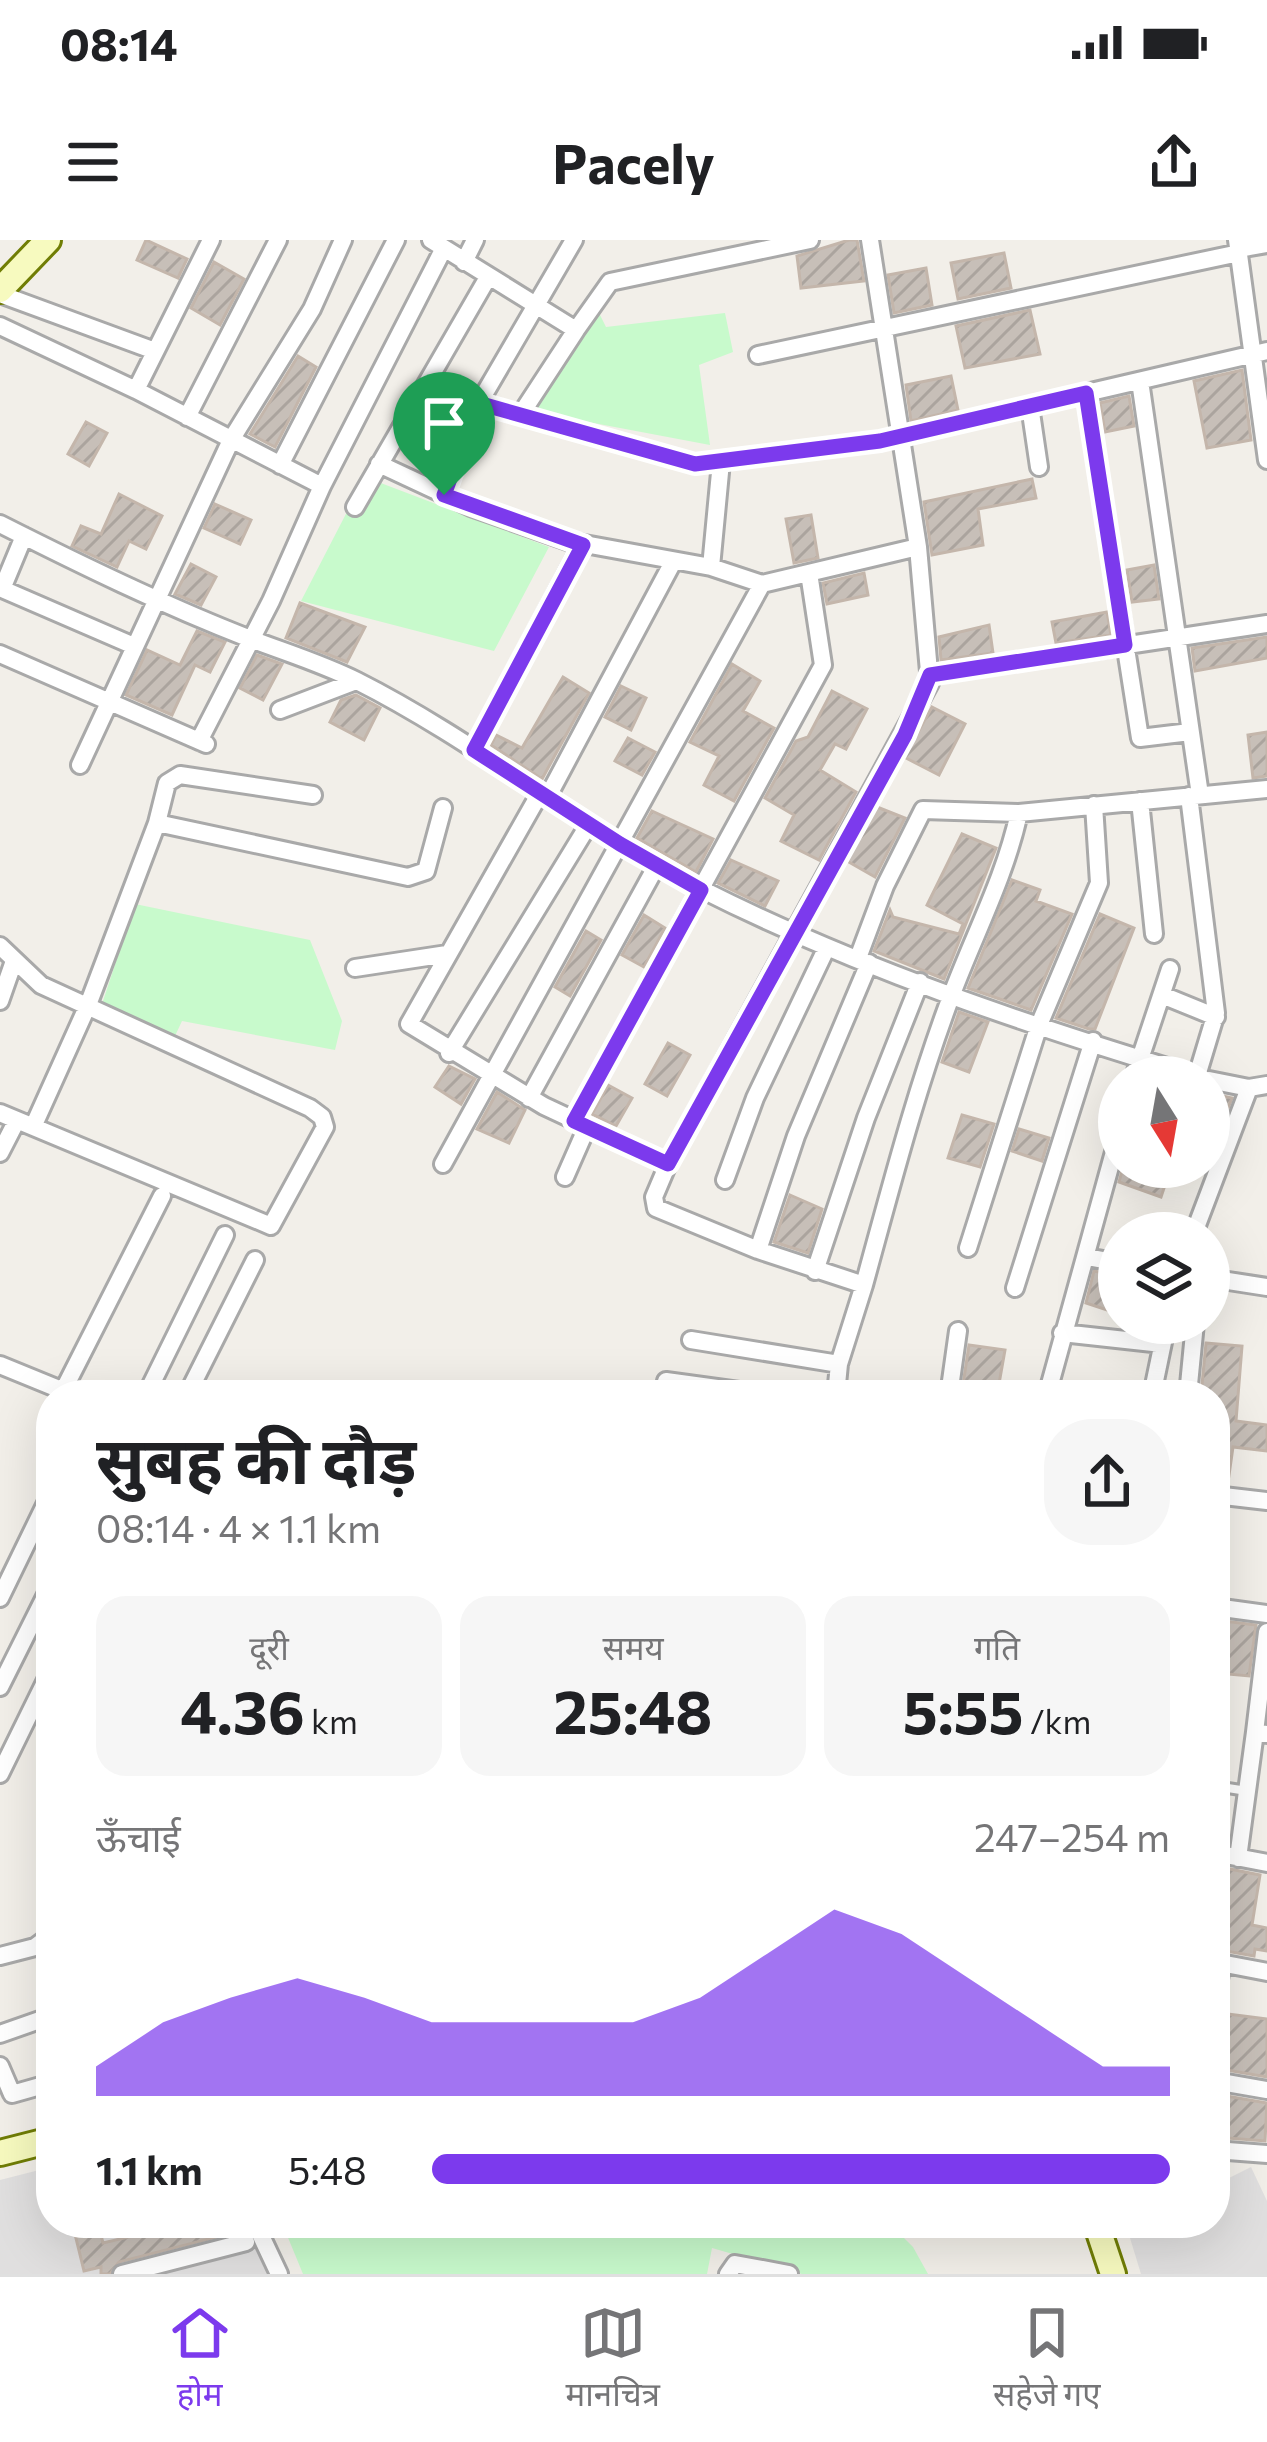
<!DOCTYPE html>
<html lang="hi">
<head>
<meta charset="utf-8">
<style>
  :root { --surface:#fff; --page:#f6f6f6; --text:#202124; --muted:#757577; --line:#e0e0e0; --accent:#7c3aed }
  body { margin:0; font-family:Commissioner,"Noto Sans Devanagari",sans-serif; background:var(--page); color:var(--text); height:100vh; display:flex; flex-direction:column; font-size:45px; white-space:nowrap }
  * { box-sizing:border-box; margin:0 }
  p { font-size:39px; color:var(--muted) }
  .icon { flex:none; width:66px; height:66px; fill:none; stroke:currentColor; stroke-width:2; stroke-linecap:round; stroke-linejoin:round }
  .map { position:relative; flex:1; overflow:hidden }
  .panel { position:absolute; left:36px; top:1140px; width:1194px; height:858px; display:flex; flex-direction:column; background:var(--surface); border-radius:48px; box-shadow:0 12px 48px #0002 }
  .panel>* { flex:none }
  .needle { width:78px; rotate:169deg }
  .buttons { position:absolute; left:1098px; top:816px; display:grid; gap:24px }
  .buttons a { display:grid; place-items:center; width:132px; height:132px; border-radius:50%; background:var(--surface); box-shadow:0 12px 48px #0002; font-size:60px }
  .pin { position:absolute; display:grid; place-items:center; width:102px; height:102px; color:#fff; margin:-123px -51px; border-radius:50% 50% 50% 0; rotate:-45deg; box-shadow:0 0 12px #0007 }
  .pin .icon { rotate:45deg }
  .round { display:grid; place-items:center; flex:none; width:126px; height:126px; border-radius:48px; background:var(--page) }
  .overview { display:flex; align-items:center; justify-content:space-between; height:204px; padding:0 60px }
  h1 { font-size:66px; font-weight:700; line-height:90px }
  .metrics { display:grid; grid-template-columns:repeat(3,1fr); gap:18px; height:204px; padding:12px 60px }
  .metrics div { display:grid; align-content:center; border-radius:30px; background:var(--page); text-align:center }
  .metrics b { font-size:60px; font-weight:700 }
  .metrics small { font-size:33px; font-weight:400 }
  .metrics p { font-size:33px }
  .chart { height:336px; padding:24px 60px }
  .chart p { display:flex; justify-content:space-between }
  .chart svg { width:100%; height:216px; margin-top:12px; fill:var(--accent); opacity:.7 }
  ul { padding:0 60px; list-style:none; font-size:39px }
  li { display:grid; grid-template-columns:192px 144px 1fr; align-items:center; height:90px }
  li i { height:30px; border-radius:15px; background:var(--accent) }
  .status { display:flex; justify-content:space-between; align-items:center; height:84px; padding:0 60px; background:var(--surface); direction:ltr }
  .status svg { height:33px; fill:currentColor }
  header { display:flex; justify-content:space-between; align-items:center; height:156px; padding:0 60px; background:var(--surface); font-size:54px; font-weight:700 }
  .tab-bar { display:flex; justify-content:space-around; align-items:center; height:168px; border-top:3px solid var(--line); background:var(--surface); font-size:33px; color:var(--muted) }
  .tab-bar a { display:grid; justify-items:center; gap:6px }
  .tab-bar .active { color:var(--accent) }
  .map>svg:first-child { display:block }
</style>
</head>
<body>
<div class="status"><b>08:14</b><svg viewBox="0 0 49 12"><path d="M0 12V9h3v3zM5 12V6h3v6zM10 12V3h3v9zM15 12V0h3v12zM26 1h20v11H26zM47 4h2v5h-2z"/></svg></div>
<header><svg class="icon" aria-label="menu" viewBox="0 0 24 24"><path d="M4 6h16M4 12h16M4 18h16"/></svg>Pacely<svg class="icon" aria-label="share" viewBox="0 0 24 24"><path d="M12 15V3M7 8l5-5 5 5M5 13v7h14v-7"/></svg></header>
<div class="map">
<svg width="1267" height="2034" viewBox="0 0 1267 2034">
  <defs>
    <pattern id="building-hatch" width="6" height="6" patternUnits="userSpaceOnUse" patternTransform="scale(3)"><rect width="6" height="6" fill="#c7bfb8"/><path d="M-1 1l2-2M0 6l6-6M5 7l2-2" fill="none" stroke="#aba49e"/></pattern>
  </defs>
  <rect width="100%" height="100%" fill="#f2efe9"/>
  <!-- residential -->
  <path fill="#e0dfdf" d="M51,1927V1983H245L267,2034H0V1940Z
    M1251,1927L1267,1961V2034H1141L1126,1985L1215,1983V1945Z"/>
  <!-- park -->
  <path fill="#c8facc" d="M596,67L606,87L725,73L733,112L699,125L710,205L530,171Z
    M365,237L549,307L494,411L301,361Z
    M135,664L310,700L342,781L335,810L182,781L175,796L102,764Z
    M282,1983H889L913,2007L928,2034H802L712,2008L707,2034H303Z"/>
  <!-- building -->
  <path fill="url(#building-hatch)" stroke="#c4b6ab" stroke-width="3" d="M146,0L187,19L178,38L137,20Z
    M849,0H857L864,41L801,48L797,16Z
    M1004,13L1011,48L958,59L951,23Z
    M214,22L244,39L220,85L191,68Z
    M926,28L932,65L894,73L888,35Z
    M1030,70L1040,114L965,128L956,86Z
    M298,116L316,127L275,207L250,194Z
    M1242,130L1251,200L1207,208L1194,141Z
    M951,136L958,170L911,181L906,145Z
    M1129,156L1134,186L1105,192L1100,163Z
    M86,182L107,193L89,226L68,214Z
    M1032,239L1036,258L978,269L983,305L932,315L924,262Z
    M119,254L162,276L146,309L129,301L117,327L72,306L81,286L101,294Z
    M215,264L251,280L240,304L204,288Z
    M811,275L818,318L794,323L786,279Z
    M191,324L216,337L201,365L175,354Z
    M1154,325L1159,359L1132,362L1127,330Z
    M864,333L868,355L827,364L823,343Z
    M300,363L365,387L347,422L286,398Z
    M1107,372L1111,395L1056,403L1052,382Z
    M989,385L993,413L941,420L939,397Z
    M197,391L225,402L210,432L195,425L172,475L126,455L147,410L180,425Z
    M1267,397V418L1195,431L1192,408Z
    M257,415L282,424L263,460L240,448Z
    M732,424L760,441L743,471L774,488L734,561L704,545L719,516L690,502Z
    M563,437L589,453L542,539L491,505L496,495L522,508Z
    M621,446L646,458L631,490L605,477Z
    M832,451L867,469L846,509L835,504L820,530L856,552L819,620L781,601L794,575L765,558L796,501L808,497Z
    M356,455L380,468L364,500L330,482L341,460Z
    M932,467L965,484L939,535L904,517Z
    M1267,492V536L1253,538L1248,495Z
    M628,498L655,512L642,535L615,521Z
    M877,567L905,578L875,637L847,621Z
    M652,571L713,599L696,632L637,598Z
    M962,594L996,608L944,739L874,711L890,670L893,677L959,694L963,684L927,665Z
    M731,620L778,641L765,666L718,643Z
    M1012,640L1040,650L1036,661L1072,674L1031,770L968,748Z
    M1100,674L1134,688L1095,789H1089L1056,778Z
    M644,675L665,688L644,727L622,715Z
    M586,691L601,700L570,756L555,747Z
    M959,772L988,782L969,832L942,822Z
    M668,803L690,815L667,856L645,844Z
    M449,826L475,839L461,864L435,847Z
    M608,845L632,858L616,886L592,874Z
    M497,852L525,870L509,903L477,889Z
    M1209,853L1232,858L1209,917Z
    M962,875L994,884L980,927L948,918Z
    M1019,889L1049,898L1042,921L1012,911Z
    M1123,927H1171L1161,957L1119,942Z
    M790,955L822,969L808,1013L774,1002Z
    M1094,1031L1119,1036V1074L1086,1063Z
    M1206,1103L1242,1106L1236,1181L1267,1185V1211L1233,1207L1228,1242L1215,1240V1155H1201Z
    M969,1105L1005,1110L997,1155L962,1151Z
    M1224,1381L1256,1385L1249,1436L1216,1433Z
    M1215,1626L1260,1635L1252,1685L1267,1688V1711L1255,1709L1254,1716L1215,1709Z
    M1220,1773L1267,1779V1837L1215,1828Z
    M1215,1854L1267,1863L1265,1901L1215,1897Z
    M130,1983H242L244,1990L119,2022L110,2034H101V2027L84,2031L74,1990L98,1984L103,2003L133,1996Z"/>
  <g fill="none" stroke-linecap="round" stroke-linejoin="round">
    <defs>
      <path id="lane" d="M1215,1546L1247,1551"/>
      <path id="street" d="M431,0L576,90L610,42L810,0
        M1237,0L1267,220
        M1238,9L1267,4
        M464,22L475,0
        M0,54L155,111
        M0,86L136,150L211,0
        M758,115L1239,13
        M1140,141L1200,555
        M136,150L322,246L271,361L199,501
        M1086,153L1140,498L1190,492
        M479,163L695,224L880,201L1267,111
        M1030,166L1039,227
        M521,174L576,90
        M187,177L278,0
        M379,224L471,267L568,301L711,327L762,344L918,307
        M280,225L396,0
        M322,246L444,8
        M444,255L479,163L574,0
        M355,267L487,39
        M0,284C81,325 163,365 248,398C284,412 321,423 357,441C476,501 580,588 699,648C857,728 1030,786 1200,837
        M711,327L721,222
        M0,348L134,406
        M2,349L24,296
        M0,414L206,504
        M930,435L1267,384
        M280,470L356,441
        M474,510L582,305
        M80,525L231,200L312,69L343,0
        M540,553L409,784L544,866L668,924L930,443L918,307L870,0
        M1189,556L1216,773L1197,836
        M547,558L673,322
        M1140,561L1154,694
        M157,583L167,543L180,535L313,555
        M0,706L41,745L310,868L322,877L325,887L271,986L0,873
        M858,718L885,646L923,570L1019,573L1267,549
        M355,728L447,714
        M1162,755L1216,777
        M0,761L14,721
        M449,813L589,584
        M1134,837L1170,729
        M1209,840L1249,848L1267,845
        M529,858L657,625
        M574,881L823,425L809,333
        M33,887L88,765L157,583L408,637L426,631L443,568
        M0,913L17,880
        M443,924L762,344
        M668,924L654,957L656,968L758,1010L864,1045C891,947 916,849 952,754C975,693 1005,637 1019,573
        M565,937L587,887
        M725,940L755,858L827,707
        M1194,993L1249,848
        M968,1008L1039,785L1099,643L1094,565
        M758,1010L796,896L869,723
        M1087,1017L1119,1023
        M815,1031L866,878L920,742
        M1209,1038L1267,1047
        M1015,1048L1093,801
        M1062,1093L1162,1104
        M691,1100L839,1124
        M0,1125L71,1154
        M666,1141L769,1155
        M63,1151L162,956
        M146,1155L225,995
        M187,1155L255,1020
        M836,1155L839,1124L864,1045
        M949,1155L958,1091
        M1047,1155L1119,894
        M1152,1155L1167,1083
        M1188,1155L1195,1083
        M1215,1255L1267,1261
        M0,1358L51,1253
        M1215,1367L1267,1374
        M0,1447L51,1345
        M1255,1492L1267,1392
        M0,1534L51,1430
        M1215,1613L1267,1623
        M1238,1618L1255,1492L1267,1494
        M0,1716L35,1707L51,1695
        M1215,1722L1267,1732
        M1215,1761L1222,1723
        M0,1794L51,1776
        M0,1826L12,1854L51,1843
        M1215,1841L1267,1850
        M1215,1910L1267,1914
        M255,1983L279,2034
        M122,2034L246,2002
        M728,2034L735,2024L789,2034"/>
      <path id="secondary" d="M0,50L48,0
        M0,1913L51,1900
        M1096,1983L1113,2034"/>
    </defs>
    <!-- lane casing -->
    <use href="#lane" stroke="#a9a9a9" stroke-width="14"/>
    <!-- street casing -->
    <use href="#street" stroke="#a9a9a9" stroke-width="22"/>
    <!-- secondary casing -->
    <use href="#secondary" stroke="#707d05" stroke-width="30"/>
    <!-- lane -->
    <use href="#lane" stroke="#fff" stroke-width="8"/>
    <!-- street -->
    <use href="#street" stroke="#fff" stroke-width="16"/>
    <!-- secondary -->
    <use href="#secondary" stroke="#f7fabf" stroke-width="24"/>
  </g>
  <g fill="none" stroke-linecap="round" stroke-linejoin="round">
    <defs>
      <path id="route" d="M1086,153L1125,405L930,435L905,495L668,924L574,881L701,650L620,604L474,510L583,305L444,255L478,163L695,224L880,201Z"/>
    </defs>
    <!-- route casing -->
    <use href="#route" stroke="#fff" stroke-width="24"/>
    <!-- route -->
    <use href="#route" stroke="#7c3aed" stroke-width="15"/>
  </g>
</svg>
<div class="buttons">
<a><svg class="needle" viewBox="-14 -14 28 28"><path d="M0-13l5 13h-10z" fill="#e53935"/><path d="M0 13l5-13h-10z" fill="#757577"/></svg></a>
<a><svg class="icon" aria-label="layers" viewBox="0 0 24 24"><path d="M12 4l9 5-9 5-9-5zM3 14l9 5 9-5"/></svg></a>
</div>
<div class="pin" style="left:444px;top:255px;background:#1e9e55"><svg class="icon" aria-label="arrive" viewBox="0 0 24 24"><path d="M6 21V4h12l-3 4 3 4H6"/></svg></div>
<section class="panel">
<div class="overview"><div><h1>सुबह की दौड़</h1><p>08:14 · 4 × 1.1 km</p></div><a class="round"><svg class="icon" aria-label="share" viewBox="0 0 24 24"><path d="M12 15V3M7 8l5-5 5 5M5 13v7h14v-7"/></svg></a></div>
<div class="metrics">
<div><p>दूरी</p><b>4.36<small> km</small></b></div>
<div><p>समय</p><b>25:48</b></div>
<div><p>गति</p><b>5:55<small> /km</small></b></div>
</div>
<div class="chart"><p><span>ऊँचाई</span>247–254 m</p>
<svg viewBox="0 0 160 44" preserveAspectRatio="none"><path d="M0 44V38L10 29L20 24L30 20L40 24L50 29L60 29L70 29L80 29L90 24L100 15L110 6L120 11L130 20L140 29L150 38L160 38V44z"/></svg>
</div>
<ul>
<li><b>1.1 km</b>5:48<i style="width:100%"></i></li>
</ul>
</section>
</div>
<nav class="tab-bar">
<a class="active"><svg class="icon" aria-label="home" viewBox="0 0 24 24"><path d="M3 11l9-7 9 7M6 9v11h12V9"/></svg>होम</a>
<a><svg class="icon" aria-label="map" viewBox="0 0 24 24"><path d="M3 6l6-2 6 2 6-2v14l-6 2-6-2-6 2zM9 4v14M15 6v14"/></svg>मानचित्र</a>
<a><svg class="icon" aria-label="saved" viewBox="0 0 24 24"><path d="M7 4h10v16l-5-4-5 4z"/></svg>सहेजे गए</a>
</nav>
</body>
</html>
